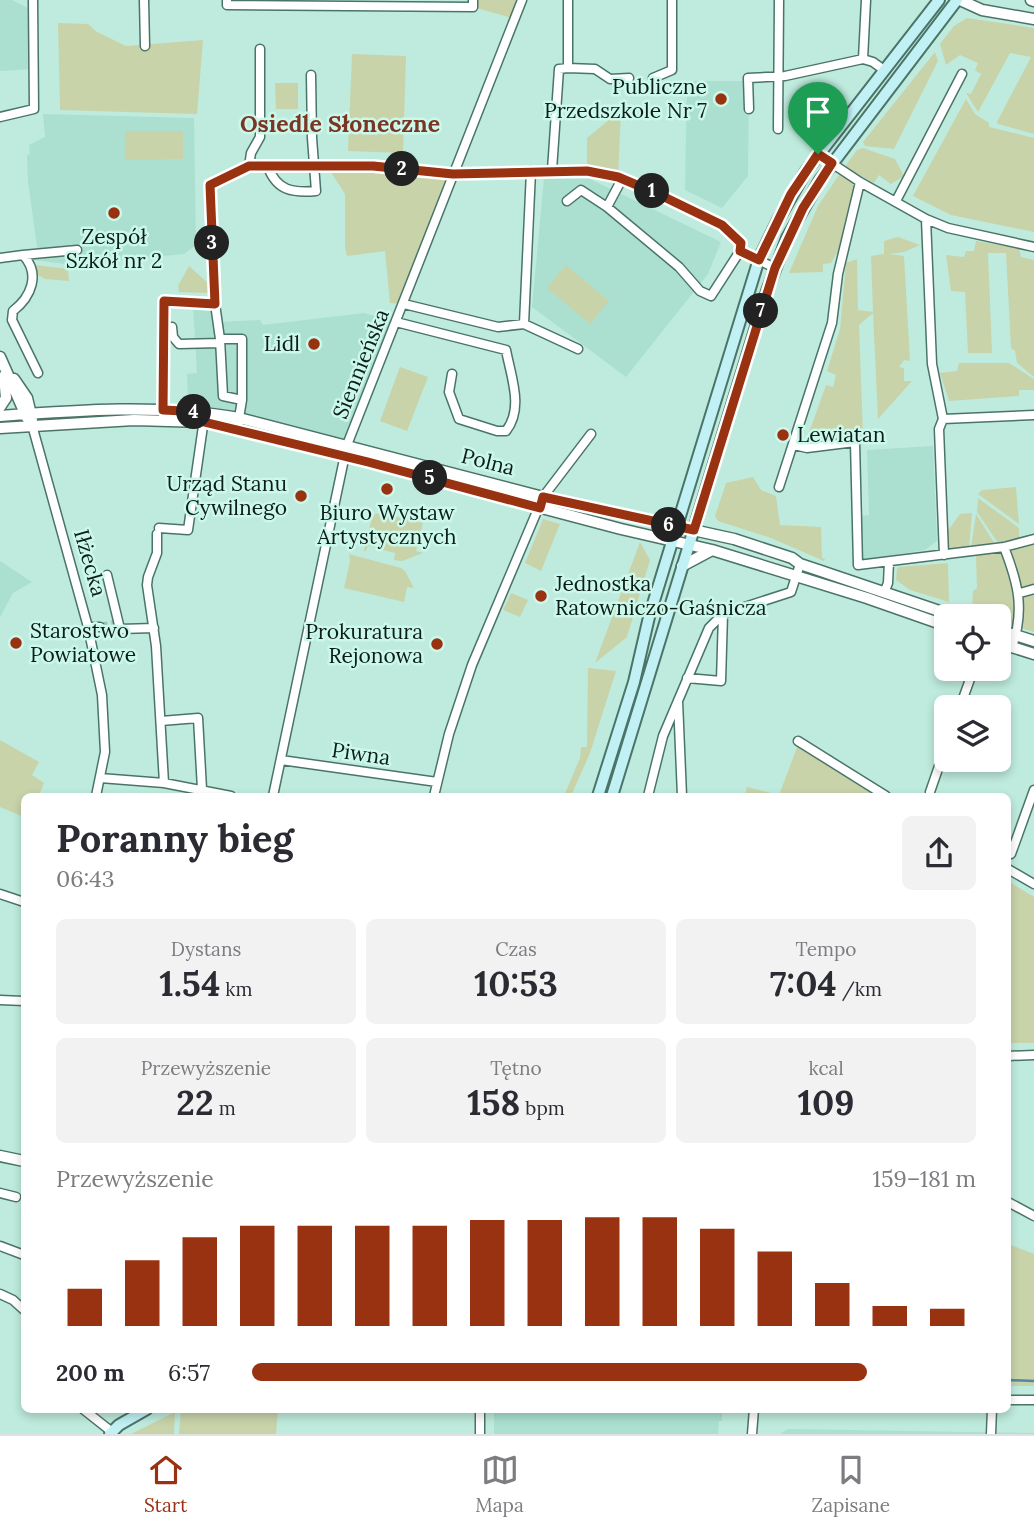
<!DOCTYPE html>
<html lang="pl">
<head>
<meta charset="utf-8">
<style>
  :root { --surface:#fff; --page:#f2f2f3; --text:#2b2b33; --muted:#7c7c81; --line:#e1e1e2; --accent:#993210 }
  body { margin:0; font-family:Lora,serif; background:var(--page); color:var(--text); height:100vh; display:flex; flex-direction:column; font-size:26px; white-space:nowrap }
  * { box-sizing:border-box; margin:0 }
  p { font-size:23px; color:var(--muted) }
  .icon { flex:none; width:38px; height:38px; fill:none; stroke:currentColor; stroke-width:2; stroke-linecap:round; stroke-linejoin:round }
  .map { position:relative; flex:1; overflow:hidden }
  .details { position:absolute; left:21px; top:793px; width:990px; height:620px; display:flex; flex-direction:column; background:var(--surface); border-radius:10px; box-shadow:0 4px 10px #0003 }
  .details>* { flex:none }
  .buttons { position:absolute; left:934px; top:604px; display:grid; gap:14px }
  .buttons a { display:grid; place-items:center; width:77px; height:77px; border-radius:10px; background:var(--surface); box-shadow:0 4px 10px #0003; font-size:35px }
  .pin { position:absolute; display:grid; place-items:center; width:60px; height:60px; color:#fff; margin:-72px -30px; border-radius:50% 50% 50% 0; rotate:-45deg; box-shadow:0 0 7px #0007 }
  .pin .icon { rotate:45deg }
  .km { position:absolute; width:35px; height:35px; margin:-18px; border-radius:50%; background:#222; color:#fff; font-size:19px; line-height:35px; text-align:center }
  .round { display:grid; place-items:center; flex:none; width:74px; height:74px; border-radius:10px; background:var(--page) }
  .headline { display:flex; align-items:center; justify-content:space-between; height:119px; padding:0 35px }
  h1 { font-size:38px; font-weight:700; line-height:52px }
  .stats { display:grid; grid-template-columns:repeat(3,1fr); gap:10px; height:119px; padding:7px 35px }
  .stats div { display:grid; align-content:center; border-radius:10px; background:var(--page); text-align:center }
  .stats b { font-size:35px; font-weight:700 }
  .stats small { font-size:19px; font-weight:400 }
  .stats p { font-size:19px }
  .chart { height:196px; padding:14px 35px }
  .chart p { display:flex; justify-content:space-between }
  .chart svg { width:100%; height:126px; margin-top:7px; stroke:var(--accent); stroke-width:6 }
  ul { padding:0 35px; list-style:none; font-size:23px }
  li { display:grid; grid-template-columns:112px 84px 1fr; align-items:center; height:52px }
  li i { height:18px; border-radius:9px; background:var(--accent) }
  .tab-bar { display:flex; justify-content:space-around; align-items:center; height:98px; border-top:2px solid var(--line); background:var(--surface); font-size:19px; color:var(--muted) }
  .tab-bar a { display:grid; justify-items:center; gap:4px }
  .tab-bar .selected { color:var(--accent) }
  .map>svg:first-child { display:block }
</style>
</head>
<body>
<div class="map">
<svg width="1034" height="1434" viewBox="0 0 1034 1434">
  <rect width="100%" height="100%" fill="#beebdd"/>
  <!-- built -->
  <path fill="#abe0d0" d="M0,0H12L32,10L33,69L0,71Z
    M687,81H749L748,176L722,208L685,190Z
    M43,114L194,118L196,245L184,254L73,265L34,260L37,247L28,181L27,156L30,153L29,145L45,137Z
    M544,178L590,179L721,242L708,274L626,377L532,307Z
    M215,304L217,322L260,320L263,325L364,313L396,322L347,445L205,412L188,400L187,374L197,373L193,306Z
    M933,446L937,541L925,550L858,561L857,516L869,515L867,450Z
    M0,561L32,582L13,593L0,617Z
    M494,1409H722V1421H719L718,1434H494Z
    M788,1429L1034,1433V1434H780Z"/>
  <!-- green -->
  <path fill="#c8d3aa" d="M473,0H522L515,19L473,7Z
    M967,18L1034,28V134L998,124L997,122L1031,57L1010,53L978,112L966,93L971,94L981,74L975,70L978,63L960,55L946,65L940,44L954,26Z
    M58,23L88,24L97,32L126,46L203,40L197,114L60,110Z
    M935,52L938,61L894,149L865,146L863,142Z
    M352,54L406,56L403,153L348,151Z
    M275,83H298V109H276Z
    M966,99L975,114L989,123V127L1034,138V232L951,215L913,196Z
    M621,110L618,177L587,171V138Z
    M125,131H183V159L125,160Z
    M863,148L895,159L904,176L891,184L879,175L874,183L847,168L846,165L857,150Z
    M327,166L453,175L404,304L390,303L385,251L347,256L345,247V194Z
    M839,175L852,181L854,187L841,246L831,263L823,264V272L789,273L818,206Z
    M898,237L920,245L904,252L889,254L904,256L910,361L904,360L899,367L904,368V381H912L878,419L873,313L859,325L863,435L855,439L805,444L826,385L833,387L836,375L827,371L840,329L846,263L857,259L858,310L873,312L871,256L884,254V241Z
    M1006,240L1018,244L1021,257L1034,260V377L1017,363L1015,351L1011,348L1006,253H988L992,353H968L965,292L951,291L946,255L964,257L966,251H974L976,241L1005,246Z
    M35,265L68,269L69,281L45,279L35,273Z
    M566,265L609,301L590,324L547,288Z
    M189,266L210,285L209,293L179,292L178,286Z
    M959,363H1009L1034,379V390H1019V396L949,401L940,373L957,371Z
    M400,367L428,377L407,431L380,421Z
    M753,477L761,490L776,496L780,525L821,527L822,558L825,559L824,561L771,538L718,521L715,516L726,483Z
    M1016,487L1019,524L978,494L982,490Z
    M978,498L1019,528V538L998,543L977,512Z
    M381,513L423,523L416,551L423,553L402,561L394,560L395,553L368,546L365,552L364,550L372,518L375,514Z
    M972,513L969,547L948,549L947,532L960,514Z
    M976,514L995,544L971,548Z
    M543,519L560,524L541,571L525,563Z
    M640,542L650,560L627,637L595,663Z
    M1034,544V632L999,621V616L972,610L973,591L977,588L976,556Z
    M349,554L401,568L405,571L414,588L407,587L404,602L344,588L350,561Z
    M948,563L949,602L910,590L896,580L897,569L899,567Z
    M511,593L528,600L520,617L503,610Z
    M588,668L616,671L590,753L571,796H564L580,758L581,747H587Z
    M0,740L39,762L32,775L44,783L39,796H24V817L0,807Z
    M798,745L876,796H745L747,787L779,795Z
    M1008,881L1034,897V1043H1008Z
    M1008,1244L1034,1254V1386H1008Z
    M181,1409H278L276,1434H179Z
    M175,1412L174,1434H131Z"/>
  <g fill="none" stroke-linecap="round" stroke-linejoin="round">
    <!-- stream -->
    <path stroke="#5089a0" stroke-width="2.5" d="M1008,1380L1034,1381"/>
    <!-- minor-tunnel -->
    <path stroke="#9ac2b6" stroke-width="8" stroke-dasharray="8 4" stroke-linecap="butt" d="M100,627L115,624"/>
    <defs>
      <path id="minor" d="M144,0L145,46
        M227,0V5L473,7V0
        M568,0V68L595,69L610,79L629,78
        M863,59L873,62L884,70
        M653,78L672,70V0
        M749,109L748,78L785,76L863,59L866,0
        M0,117L34,109L33,0
        M778,129L779,0
        M818,154L860,182L926,219L948,228L1034,247
        M249,166L251,153L260,137V49
        M268,167C277,191 293,193 316,191L312,138L311,75
        M552,170L559,69L568,68
        M567,201L581,190L607,207L622,179
        M896,201L962,74
        M607,207L679,267L700,291L711,296L740,251L775,268
        M926,219L932,364L943,419L939,429L944,555
        M23,255L77,250
        M0,258L23,255C41,274 31,297 13,311L12,320L38,373
        M404,304L498,327L524,324L578,349
        M396,322L506,350C511,377 524,408 506,431H497L459,419L449,392L452,374
        M524,324L531,171
        M172,327L173,337L179,344L220,343
        M220,339H242V400L237,430
        M242,400L223,396L220,339L215,304L210,185L249,166H373L453,175L587,171L618,177L658,194L722,225L741,243L740,251
        M163,410L164,301L215,304
        M943,419L1034,415
        M32,425L88,627L102,695L105,752L96,796
        M794,445L807,448L855,442L858,565L1004,547L1034,539
        M779,487L832,323L838,274L860,182
        M159,528L188,530L204,419
        M157,534V553L148,577L147,585L156,646L164,783
        M1004,547C1018,583 1025,609 1012,647
        M107,575L120,629L154,628
        M884,593L888,583L889,562
        M1020,593L1034,589
        M88,627H100
        M687,678L721,681L723,614
        M678,701L682,796
        M960,707L974,668
        M161,721L198,718L202,789L200,796
        M798,741L886,796
        M281,760L437,782
        M100,778L164,783L231,796
        M930,792L947,743
        M273,796L347,445L522,0
        M434,796L449,734L472,665L543,497L591,434
        M648,796L663,736L709,628L723,614L791,592L800,564
        M1011,854L1034,790
        M1008,869L1034,884
        M0,894L24,902
        M0,1000L24,1001
        M1008,1056L1034,1055
        M0,1193L16,1197
        M1008,1202L1034,1216
        M0,1246L24,1255
        M0,1294L13,1300L24,1310
        M1008,1400H1034
        M83,1409L112,1432
        M480,1434V1409
        M752,1434L754,1409
        M991,1434L992,1409"/>
      <path id="tertiary" d="M960,0L982,10L1034,19
        M1031,0L1034,1
        M0,357L27,418
        M14,379L27,398L32,419
        M0,407L6,398L4,376
        M0,416C79,410 161,404 239,418L543,497L734,539L792,558L800,564L818,570L954,616
        M0,428L134,420L204,422L368,462L621,529L712,550L867,598L947,626
        M682,566L712,550
        M999,630L1034,641
        M999,643L1034,654
        M0,1156L24,1161"/>
      <path id="secondary" d="M598,796L634,682L649,617L759,259L777,222L806,171L939,0
        M612,796L767,291L787,238L820,180L957,0
        M110,1434L119,1425L147,1409"/>
    </defs>
    <!-- minor casing -->
    <use href="#minor" stroke="#4b7469" stroke-width="11"/>
    <!-- tertiary casing -->
    <use href="#tertiary" stroke="#4b7469" stroke-width="13"/>
    <!-- secondary casing -->
    <use href="#secondary" stroke="#4b7469" stroke-width="14"/>
    <!-- minor -->
    <use href="#minor" stroke="#fff" stroke-width="8"/>
    <!-- tertiary -->
    <use href="#tertiary" stroke="#fff" stroke-width="10"/>
    <!-- secondary -->
    <use href="#secondary" stroke="#c1f1f4" stroke-width="10"/>
  </g>
  <g fill="none" stroke-linecap="round" stroke-linejoin="round">
    <defs>
      <path id="route" d="M818,154L832,163L803,208L775,268L694,530L543,497L540,508L368,462L204,422L205,412L163,410L164,301L215,304L210,185L249,166H373L453,174L587,171L618,177L658,194L722,225L741,243L740,251L759,260L791,194Z"/>
    </defs>
    <!-- route casing -->
    <use href="#route" stroke="#fff" stroke-width="14"/>
    <!-- route -->
    <use href="#route" stroke="#993210" stroke-width="9"/>
  </g>
  <!-- markers -->
  <g fill="#993210" stroke="#cbf8ea" stroke-width="2.5">
    <circle cx="721" cy="99" r="7"/>
    <circle cx="114" cy="213" r="7"/>
    <circle cx="314" cy="344" r="7"/>
    <circle cx="783" cy="435" r="7"/>
    <circle cx="387" cy="489" r="7"/>
    <circle cx="301" cy="496" r="7"/>
    <circle cx="541" cy="596" r="7"/>
    <circle cx="16" cy="643" r="7"/>
    <circle cx="437" cy="644" r="7"/>
  </g>
  <g text-anchor="middle" stroke-width="5" stroke-linejoin="round" paint-order="stroke">
    <!-- poi labels -->
    <g font-size="21" fill="#0c1d18" stroke="#cbf8ea" text-anchor="end">
      <text x="707" y="94">Publiczne<tspan x="707" dy="24">Przedszkole Nr 7</tspan></text>
      <text x="114" y="244" text-anchor="middle">Zespół<tspan x="114" dy="24">Szkół nr 2</tspan></text>
      <text x="300" y="351">Lidl</text>
      <text x="797" y="442" text-anchor="start">Lewiatan</text>
      <text x="287" y="491">Urząd Stanu<tspan x="287" dy="24">Cywilnego</tspan></text>
      <text x="387" y="520" text-anchor="middle">Biuro Wystaw<tspan x="387" dy="24">Artystycznych</tspan></text>
      <text x="555" y="591" text-anchor="start">Jednostka<tspan x="555" dy="24">Ratowniczo-Gaśnicza</tspan></text>
      <text x="30" y="638" text-anchor="start">Starostwo<tspan x="30" dy="24">Powiatowe</tspan></text>
      <text x="423" y="639">Prokuratura<tspan x="423" dy="24">Rejonowa</tspan></text>
    </g>
    <!-- street labels -->
    <g font-size="21" fill="#0c1d18" stroke="#cbf8ea">
      <text transform="translate(361 364) rotate(-68)" y="7">Siennieńska</text>
      <text transform="translate(488 462) rotate(14)" y="7">Polna</text>
      <text transform="translate(90 563) rotate(74)" y="7">Iłżecka</text>
      <text transform="translate(361 754) rotate(8)" y="7">Piwna</text>
    </g>
    <!-- neighbourhood labels -->
    <g font-size="23" font-weight="bold" fill="#7a3623" stroke="#cbf8ea">
      <text x="340" y="132">Osiedle Słoneczne</text>
    </g>
  </g>
</svg>
<div class="buttons">
<a><svg class="icon" aria-label="locate" viewBox="0 0 24 24"><circle cx="12" cy="12" r="6"/><path d="M12 2v4M12 18v4M2 12h4M18 12h4"/></svg></a>
<a><svg class="icon" aria-label="layers" viewBox="0 0 24 24"><path d="M12 4l9 5-9 5-9-5zM3 14l9 5 9-5"/></svg></a>
</div>
<div class="pin" style="left:818px;top:154px;background:#1e9e55"><svg class="icon" aria-label="arrive" viewBox="0 0 24 24"><path d="M6 21V4h12l-3 4 3 4H6"/></svg></div>
<b class="km" style="left:652px;top:191px">1</b>
<b class="km" style="left:402px;top:169px">2</b>
<b class="km" style="left:212px;top:243px">3</b>
<b class="km" style="left:194px;top:412px">4</b>
<b class="km" style="left:430px;top:478px">5</b>
<b class="km" style="left:669px;top:525px">6</b>
<b class="km" style="left:761px;top:311px">7</b>
<section class="details">
<div class="headline"><div><h1>Poranny bieg</h1><p>06:43</p></div><a class="round"><svg class="icon" aria-label="share" viewBox="0 0 24 24"><path d="M12 15V3M7 8l5-5 5 5M5 13v7h14v-7"/></svg></a></div>
<div class="stats">
<div><p>Dystans</p><b>1.54<small> km</small></b></div>
<div><p>Czas</p><b>10:53</b></div>
<div><p>Tempo</p><b>7:04<small> /km</small></b></div>
</div>
<div class="stats">
<div><p>Przewyższenie</p><b>22<small> m</small></b></div>
<div><p>Tętno</p><b>158<small> bpm</small></b></div>
<div><p>kcal</p><b>109</b></div>
</div>
<div class="chart"><p><span>Przewyższenie</span>159–181 m</p>
<svg viewBox="0 0 160 44" preserveAspectRatio="none"><path d="M5 44V31M15 44V21M25 44V13M35 44V9M45 44V9M55 44V9M65 44V9M75 44V7M85 44V7M95 44V6M105 44V6M115 44V10M125 44V18M135 44V29M145 44V37M155 44V38"/></svg>
</div>
<ul>
<li><b>200 m</b>6:57<i style="width:85%"></i></li>
</ul>
</section>
</div>
<nav class="tab-bar">
<a class="selected"><svg class="icon" aria-label="home" viewBox="0 0 24 24"><path d="M3 11l9-7 9 7M6 9v11h12V9"/></svg>Start</a>
<a><svg class="icon" aria-label="map" viewBox="0 0 24 24"><path d="M3 6l6-2 6 2 6-2v14l-6 2-6-2-6 2zM9 4v14M15 6v14"/></svg>Mapa</a>
<a><svg class="icon" aria-label="saved" viewBox="0 0 24 24"><path d="M7 4h10v16l-5-4-5 4z"/></svg>Zapisane</a>
</nav>
</body>
</html>
